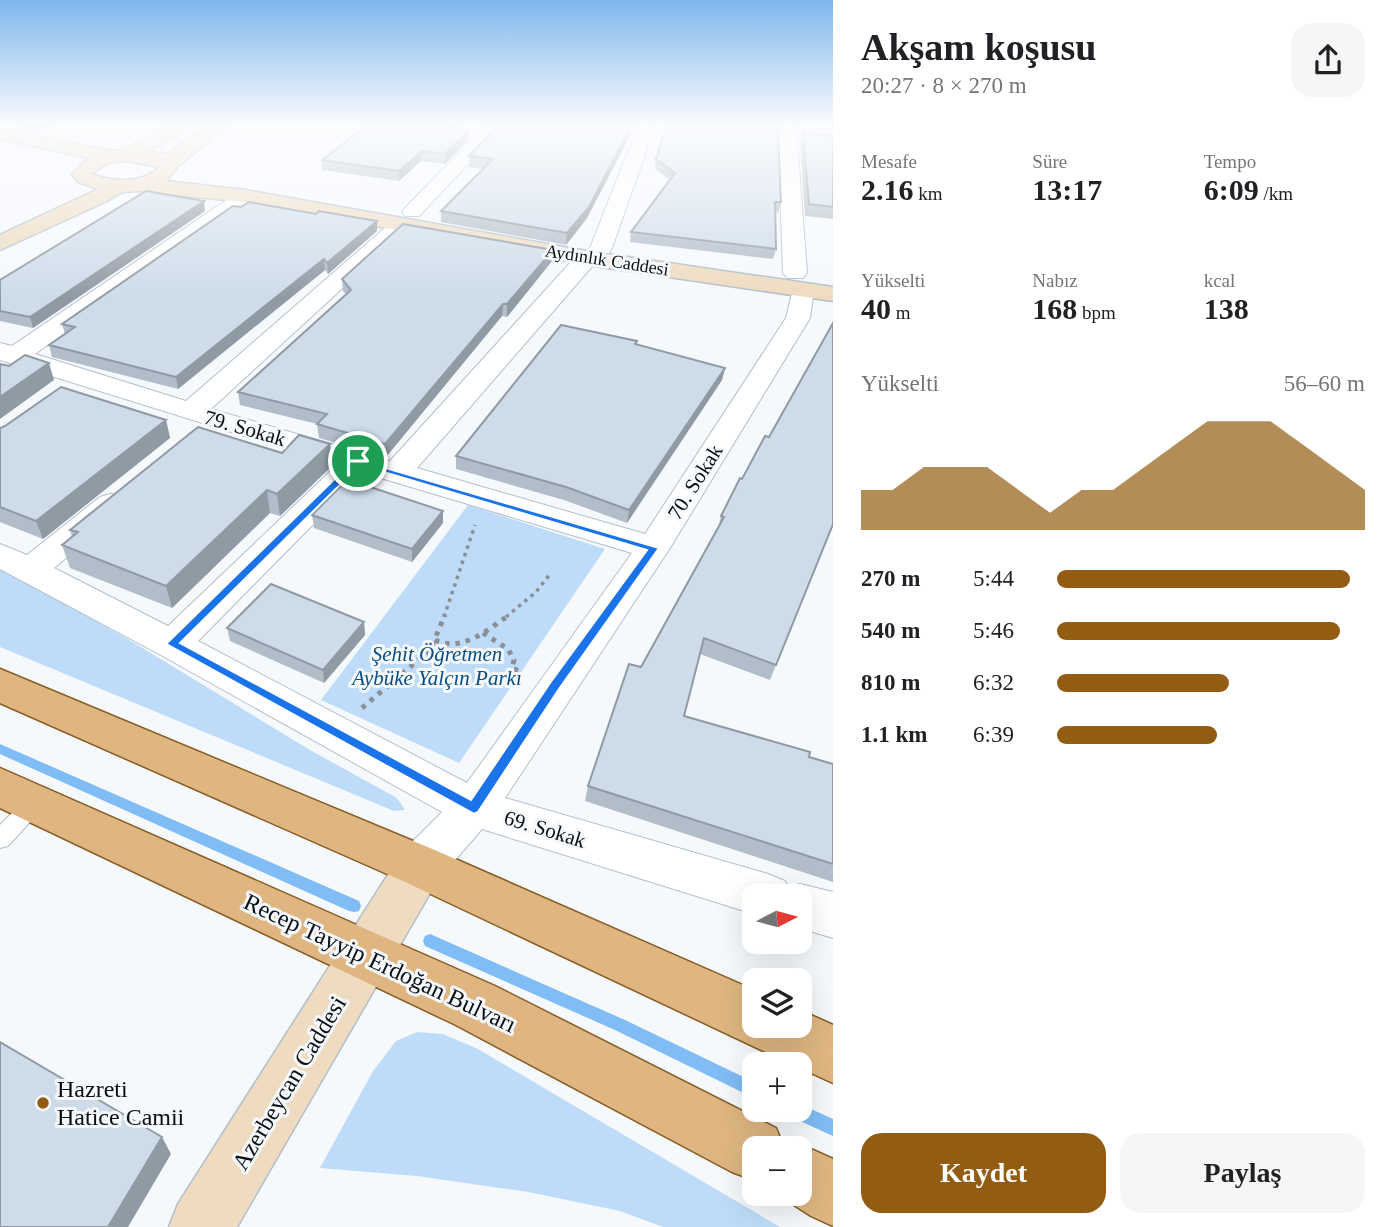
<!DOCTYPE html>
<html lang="tr">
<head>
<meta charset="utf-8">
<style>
  :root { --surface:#fff; --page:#f6f6f6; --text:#202124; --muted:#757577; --accent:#925d12 }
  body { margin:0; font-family:Georgia,serif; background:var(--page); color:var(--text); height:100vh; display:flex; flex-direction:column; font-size:26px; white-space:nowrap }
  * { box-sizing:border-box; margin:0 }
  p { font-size:23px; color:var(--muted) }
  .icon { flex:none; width:38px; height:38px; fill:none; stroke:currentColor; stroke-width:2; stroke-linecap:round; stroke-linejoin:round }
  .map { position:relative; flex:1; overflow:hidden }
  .drawer { display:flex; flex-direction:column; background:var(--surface); width:560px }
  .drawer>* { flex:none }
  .needle { width:46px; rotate:84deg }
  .buttons { position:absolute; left:742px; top:884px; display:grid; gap:14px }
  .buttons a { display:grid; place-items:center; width:70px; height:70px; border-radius:14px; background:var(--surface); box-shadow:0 7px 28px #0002; font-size:35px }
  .pin { position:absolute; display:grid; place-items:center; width:60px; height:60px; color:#fff; margin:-30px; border:4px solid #fff; border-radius:50%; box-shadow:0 2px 7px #0007 }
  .round { display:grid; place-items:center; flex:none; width:74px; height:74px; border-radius:21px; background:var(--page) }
  .summary { display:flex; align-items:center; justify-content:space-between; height:119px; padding:0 28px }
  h1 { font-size:38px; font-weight:700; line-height:52px }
  .metrics { display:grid; grid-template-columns:repeat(3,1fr); gap:10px; height:119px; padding:7px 28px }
  .metrics div { display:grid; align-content:center }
  .metrics b { font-size:30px; font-weight:700 }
  .metrics small { font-size:19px; font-weight:400 }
  .metrics p { font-size:19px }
  .chart { height:196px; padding:14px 28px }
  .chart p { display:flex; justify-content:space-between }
  .chart svg { width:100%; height:126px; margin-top:7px; fill:var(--accent); opacity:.7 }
  .cta { display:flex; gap:14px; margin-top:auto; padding:14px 28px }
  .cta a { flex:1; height:80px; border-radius:21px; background:var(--accent); color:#fff; font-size:28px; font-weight:700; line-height:80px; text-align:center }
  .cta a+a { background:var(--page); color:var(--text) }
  ul { padding:0 28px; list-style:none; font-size:23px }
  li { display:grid; grid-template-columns:112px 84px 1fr; align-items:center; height:52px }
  li i { height:18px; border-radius:9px; background:var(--accent) }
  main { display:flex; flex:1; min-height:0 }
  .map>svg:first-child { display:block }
</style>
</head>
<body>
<main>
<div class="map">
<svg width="833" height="1227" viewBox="0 0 833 1227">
  <rect width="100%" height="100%" fill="#f6f9fc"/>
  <!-- green -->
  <path fill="#bedcf9" d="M468,505L605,549L459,763L321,700Z
    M0,567L131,641L310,750L397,798L405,810L394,811L0,647Z
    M417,1032L443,1034L478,1049L780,1227H663L620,1211L528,1192L417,1176L320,1168L373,1071L396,1041Z"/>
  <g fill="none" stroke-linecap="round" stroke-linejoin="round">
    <!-- stream -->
    <path fill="#80bcf5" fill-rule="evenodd" d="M0,744L359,901L361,906L359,911L354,912L349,911L0,754Z
      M430,934L625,1020L754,1082V1098L615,1030L425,946L423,941L425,936Z
      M800,1104L833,1119V1136L789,1116L787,1110H800Z"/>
    <defs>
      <path id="lane" d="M35,794L42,797L46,803L42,809L8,846L0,848V825L28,797Z"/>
      <path id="street" d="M486,126H504L419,216H405L402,212L405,208Z
        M638,126H655L612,248L609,253H593L590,248Z
        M778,126H796L807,273L803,278H787L783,273Z
        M245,190L255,196L252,200L35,354L186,401L394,220H408L412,224L408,228L211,409L390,461L579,253H595L598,258L595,263L417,468L645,534L786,318L794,285H810L814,290L810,318L670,548L505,798L768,874L785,881L788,888L800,884L833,892V938L800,928V896H754V914L482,829L437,881L420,887L403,881L397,866L403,851L442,812L159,654L0,569V544L27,555L100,497L111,494L122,497L127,504L122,511L54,568L168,626L337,465L0,360V343L12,346L238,192ZM364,473L632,553L467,783L198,641Z"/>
      <path id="secondary" d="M168,126H192L148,152L168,154L207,126H228L179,165L166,181L245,190L587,251L833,287V301L587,265L245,202L138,191L122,192L107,201L0,250V235L98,189L78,182L72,174L88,158L0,139V129L112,151L123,150ZM127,161L159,167C142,184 113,182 92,174L108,163Z
        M420,844L437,851L445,866L437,881L237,1227H169L178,1204L403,851Z"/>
      <path id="primary" d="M0,669L437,851L754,990V1026H800V1010L833,1025V1083L800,1068V1064H791L403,881L0,703Z
        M0,768L495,986L776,1128L784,1148H754V1180L732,1172L456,1025L0,808Z
        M800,1144L833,1159V1226L811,1216L777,1194H800V1148H790Z"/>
    </defs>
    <!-- lane casing -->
    <use href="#lane" stroke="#b1bfcd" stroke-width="2"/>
    <!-- street casing -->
    <use href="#street" stroke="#b1bfcd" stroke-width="2"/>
    <!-- secondary casing -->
    <use href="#secondary" stroke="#b1bfcd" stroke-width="3"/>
    <!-- primary casing -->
    <use href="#primary" stroke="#865c24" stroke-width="3"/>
    <!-- path-far1 -->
    <path stroke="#8b8f93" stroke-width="3.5" stroke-dasharray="3.5 4.5" stroke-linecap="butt" d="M444,617L475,525
      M506,617L536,592L550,574"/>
    <!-- path -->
    <path stroke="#8b8f93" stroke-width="5" stroke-dasharray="4.5 6" stroke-linecap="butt" d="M483,633L508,649L514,660L512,668L523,673
      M435,640C461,653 488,630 509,615
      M362,708L430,650L445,615"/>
    <!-- lane -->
    <use href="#lane" fill="#fff" fill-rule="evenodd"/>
    <!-- street -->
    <use href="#street" fill="#fff" fill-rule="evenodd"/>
    <!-- secondary -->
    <use href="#secondary" fill="#efdbc0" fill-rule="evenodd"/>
    <!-- primary -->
    <use href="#primary" fill="#dfb681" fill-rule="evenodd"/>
  </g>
  <!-- wall -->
  <path fill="#b1bdc9" d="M14,126H51L36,132Z
    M498,126H635L587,218L566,245L441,222V211L483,169L469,167V156Z
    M469,130L468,140L445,164L421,161L399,181L322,170V160Z
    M774,131L781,202L778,213L775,212L776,249L773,259L630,242L631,232L670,180L655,169L656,159Z
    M803,133L833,136V219L805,216L800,143Z
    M205,211L33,328L0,321V280Z
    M377,231L328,274L325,270L178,389L52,357L49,345L65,334L62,324Z
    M553,250L552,261L507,317L502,316L386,457L319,438L317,424L240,405L238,392L346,294L343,291L342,279Z
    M636,345L725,368L722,380L627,523L564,500L456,469V456Z
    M166,420L170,438L43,539L0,522V428Z
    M330,444L332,466L280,516L270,513L172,608L70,568L62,545L72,537L70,530L282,453Z
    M369,477L363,485L443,511V523L412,562L314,528L312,515Z
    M742,479L833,524L770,680L700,654L684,716L833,764V882L585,801L588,786L641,667L718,528L721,516Z
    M364,622L365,635L324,683L230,641L227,628Z"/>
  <!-- shaded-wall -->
  <path fill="#909aa4" d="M35,126H51L36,132Z
    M631,126H635L587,218L566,245L567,233Z
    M469,130L468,140L445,164V154Z
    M422,151L421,161L399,181V171Z
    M204,201L205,211L33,328L30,317Z
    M377,221V231L328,274L327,263Z
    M553,250L552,261L507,317V304Z
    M324,259L325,270L178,389L176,377Z
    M503,304L502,316L386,457L385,444Z
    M49,363L54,380L0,419V397Z
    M725,368L722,380L627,523L629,510Z
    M166,420L170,438L43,539L36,521Z
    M330,444L332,466L280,516L277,494Z
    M369,465V477L355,495V482Z
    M267,490L270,513L172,608L166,586Z
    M443,511V523L412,562V549Z
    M364,622L365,635L324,683L323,670Z
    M162,1137L171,1154L128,1227H108Z"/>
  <!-- building -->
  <path fill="#cedcea" stroke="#909aa4" stroke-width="2" d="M366,126H445L469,130L445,154L422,151L399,171L322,160Z
    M498,126H631L589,207L567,233L441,211L493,159L469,156Z
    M666,126H775L774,131H778L781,202H775L776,249L631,232L675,173L656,159Z
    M803,133L833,136V207L809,204Z
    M146,191L204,201L30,317L0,311V280Z
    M249,202L316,214L319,211L377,221L327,263L324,259L176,377L49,345L75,327L62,324L233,206L241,207Z
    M403,224L553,250L507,304H503L385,444L317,424L327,414L238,392L351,290L342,279Z
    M833,323V524L776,665L704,638L684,716L810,752L809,757L833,764V864L588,786L629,664L641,667L724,517L721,516L740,478L742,479L765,436L769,437Z
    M561,325L637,341L635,344L725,368L629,510L566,487L456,456Z
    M25,355L49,363L0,397V364L9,366Z
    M61,387L166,420L36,521L0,507V428L5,426Z
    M198,427L282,453L299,435L330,444L277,494L267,490L166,586L62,545L78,532L70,530Z
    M364,463L369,465L355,482L443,511L412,549L312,515Z
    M271,584L364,622L323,670L227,628Z
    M0,1042L162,1137L108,1227H0Z"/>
  <!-- sky -->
  <linearGradient id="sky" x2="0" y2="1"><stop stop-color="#7eb7ed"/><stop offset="0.42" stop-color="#fbfcfe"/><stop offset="1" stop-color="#fbfcfe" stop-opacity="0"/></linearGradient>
  <rect width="833" height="298" fill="url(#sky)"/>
  <!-- route -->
  <path fill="#1a73e8" stroke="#fff" stroke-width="2" fill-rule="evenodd" d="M355,459L659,548L559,689L478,812L474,814L166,644ZM360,465L647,550L550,683L471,800L180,643Z"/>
  <!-- markers -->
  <circle fill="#925d12" stroke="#f6f9fc" stroke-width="2.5" cx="43" cy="1103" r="7"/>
  <g text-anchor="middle" stroke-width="6" stroke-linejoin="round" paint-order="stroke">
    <!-- far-street labels -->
    <g font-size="18" fill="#090e12" stroke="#f6f9fc">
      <text transform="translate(607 260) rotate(9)" y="6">Aydınlık Caddesi</text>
    </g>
    <!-- street labels -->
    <g font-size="21" fill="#090e12" stroke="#f6f9fc">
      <text transform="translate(245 428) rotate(16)" y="7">79. Sokak</text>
      <text transform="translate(695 482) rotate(-58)" y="7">70. Sokak</text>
      <text transform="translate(545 829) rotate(17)" y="7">69. Sokak</text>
    </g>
    <!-- park labels -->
    <g font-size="21" font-style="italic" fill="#074d81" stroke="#f6f9fc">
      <text x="437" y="661">Şehit Öğretmen<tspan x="437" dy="24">Aybüke Yalçın Parkı</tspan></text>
    </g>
    <!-- near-street labels -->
    <g font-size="24" fill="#090e12" stroke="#f6f9fc">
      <text transform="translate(380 963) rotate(25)" y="8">Recep Tayyip Erdoğan Bulvarı</text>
      <text transform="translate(289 1083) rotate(-59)" y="8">Azerbeycan Caddesi</text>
    </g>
    <!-- near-poi labels -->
    <g font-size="24" fill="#090e12" stroke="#f6f9fc" text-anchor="start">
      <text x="57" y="1097">Hazreti<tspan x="57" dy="28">Hatice Camii</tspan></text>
    </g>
  </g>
</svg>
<div class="buttons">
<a><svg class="needle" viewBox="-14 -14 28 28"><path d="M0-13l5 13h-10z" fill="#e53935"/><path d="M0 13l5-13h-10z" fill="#757577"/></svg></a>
<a><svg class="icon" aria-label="layers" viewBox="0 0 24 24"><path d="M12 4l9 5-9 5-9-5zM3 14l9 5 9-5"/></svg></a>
<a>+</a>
<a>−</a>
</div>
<div class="pin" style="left:358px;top:461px;background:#1e9e55"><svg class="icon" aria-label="arrive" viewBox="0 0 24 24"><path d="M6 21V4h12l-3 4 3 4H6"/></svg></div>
</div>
<section class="drawer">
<div class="summary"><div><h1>Akşam koşusu</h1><p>20:27 · 8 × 270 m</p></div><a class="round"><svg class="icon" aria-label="share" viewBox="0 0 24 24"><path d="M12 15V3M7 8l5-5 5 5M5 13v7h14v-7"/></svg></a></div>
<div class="metrics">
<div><p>Mesafe</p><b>2.16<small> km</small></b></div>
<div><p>Süre</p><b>13:17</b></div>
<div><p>Tempo</p><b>6:09<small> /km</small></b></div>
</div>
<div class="metrics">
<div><p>Yükselti</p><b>40<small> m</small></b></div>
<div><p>Nabız</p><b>168<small> bpm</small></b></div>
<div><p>kcal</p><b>138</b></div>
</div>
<div class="chart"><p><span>Yükselti</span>56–60 m</p>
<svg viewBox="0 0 160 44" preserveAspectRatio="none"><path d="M0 44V30L10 30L20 22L30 22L40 22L50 30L60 38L70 30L80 30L90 22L100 14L110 6L120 6L130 6L140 14L150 22L160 30V44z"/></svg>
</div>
<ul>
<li><b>270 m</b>5:44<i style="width:95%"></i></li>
<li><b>540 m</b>5:46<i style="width:92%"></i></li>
<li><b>810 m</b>6:32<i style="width:56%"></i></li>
<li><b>1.1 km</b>6:39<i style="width:52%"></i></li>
</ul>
<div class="cta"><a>Kaydet</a><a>Paylaş</a></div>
</section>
</main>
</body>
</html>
